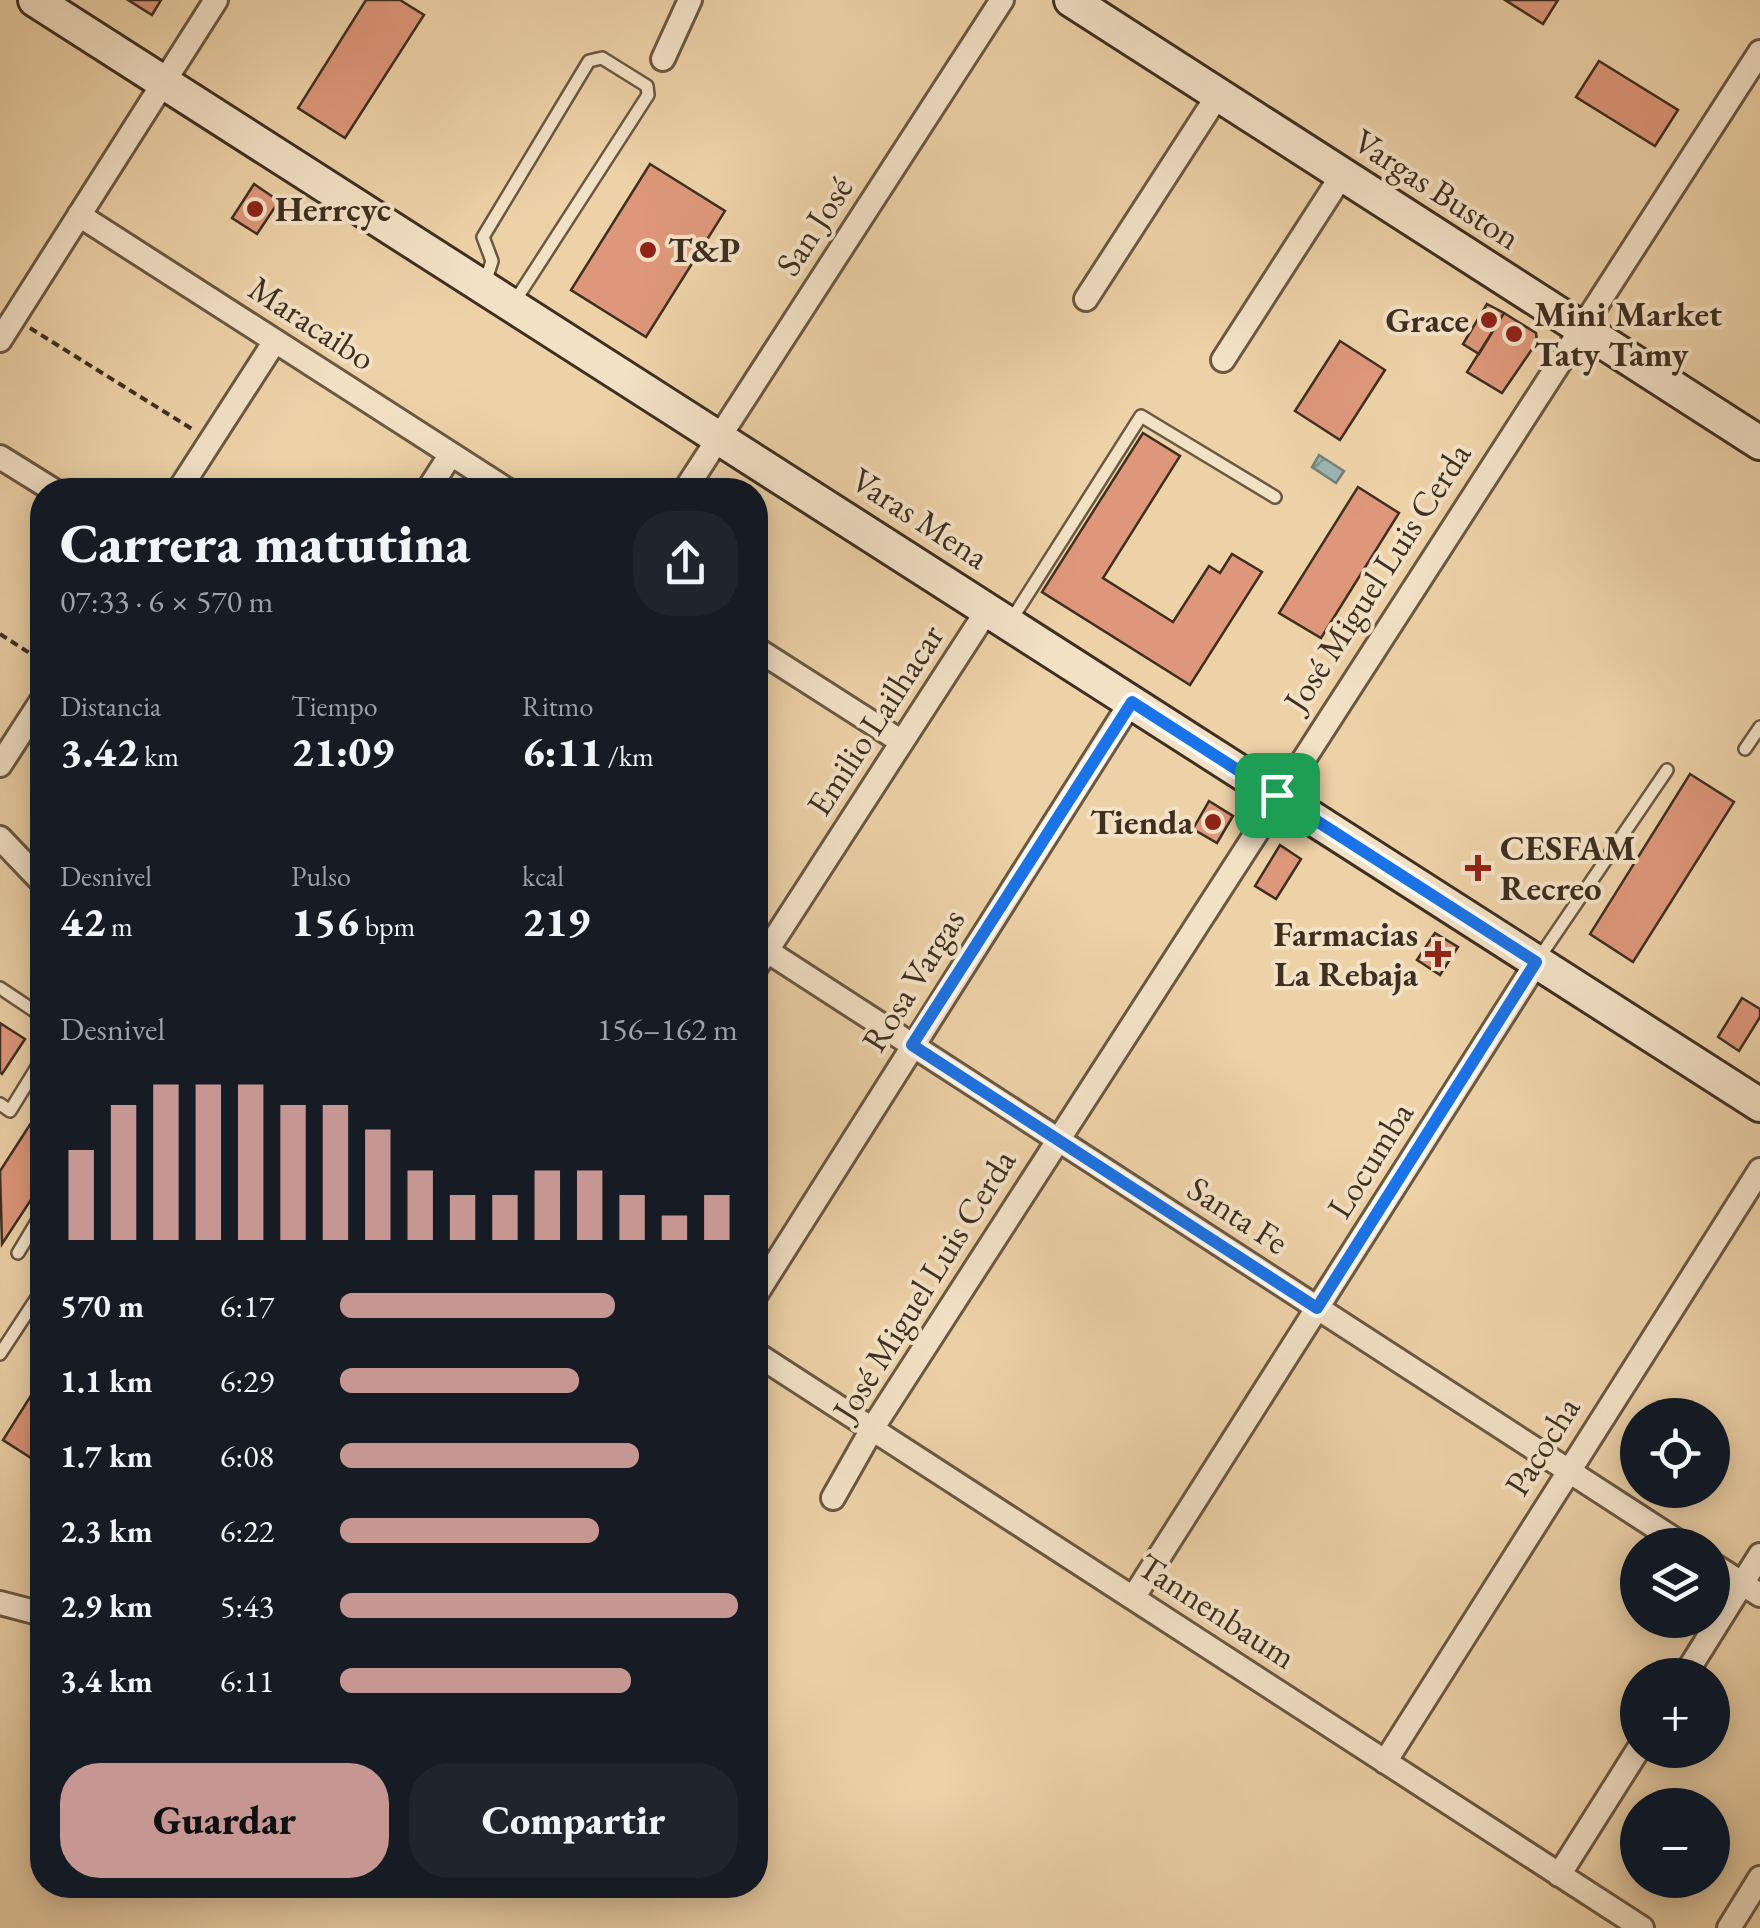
<!DOCTYPE html>
<html lang="es">
<head>
<meta charset="utf-8">
<style>
  :root { --surface:#171b24; --page:#20242c; --text:#f1f3f6; --muted:#9ea1a6; --accent:#c59692 }
  body { margin:0; font-family:"EB Garamond",serif; background:var(--page); color:var(--text); height:100vh; display:flex; flex-direction:column; font-size:38px; white-space:nowrap }
  * { box-sizing:border-box; margin:0 }
  p { font-size:32px; color:var(--muted) }
  .icon { flex:none; width:55px; height:55px; fill:none; stroke:currentColor; stroke-width:2; stroke-linecap:round; stroke-linejoin:round }
  .map { position:relative; flex:1; overflow:hidden }
  .details { position:absolute; left:30px; top:478px; width:738px; height:1420px; display:flex; flex-direction:column; background:var(--surface); border-radius:40px; box-shadow:0 5px 25px #0003 }
  .details>* { flex:none }
  .fabs { position:absolute; left:1620px; top:1398px; display:grid; gap:20px }
  .fabs a { display:grid; place-items:center; width:110px; height:110px; border-radius:50%; background:var(--surface); box-shadow:0 5px 25px #0003; font-size:50px }
  .pin { position:absolute; display:grid; place-items:center; width:85px; height:85px; color:#fff; margin:-42px; border-radius:20px; box-shadow:0 5px 15px #0006 }
  .round { display:grid; place-items:center; flex:none; width:105px; height:105px; border-radius:40px; background:var(--page) }
  .summary { display:flex; align-items:center; justify-content:space-between; height:170px; padding:0 30px }
  h1 { font-size:55px; font-weight:800; line-height:75px }
  .figures { display:grid; grid-template-columns:repeat(3,1fr); gap:15px; height:170px; padding:10px 30px }
  .figures div { display:grid; align-content:center }
  .figures b { font-size:42px; font-weight:800 }
  .figures small { font-size:28px; font-weight:400 }
  .figures p { font-size:28px }
  .chart { height:280px; padding:20px 30px }
  .chart p { display:flex; justify-content:space-between }
  .chart svg { width:100%; height:180px; margin-top:10px; stroke:var(--accent); stroke-width:6 }
  .button { display:flex; gap:20px; margin-top:auto; padding:20px 30px }
  .button a { flex:1; height:115px; border-radius:40px; background:var(--accent); color:#111; font-size:40px; font-weight:800; line-height:115px; text-align:center }
  .button a+a { background:var(--page); color:var(--text) }
  ul { padding:0 30px; list-style:none; font-size:32px }
  li { display:grid; grid-template-columns:160px 120px 1fr; align-items:center; height:75px }
  li i { height:25px; border-radius:12px; background:var(--accent) }
  .map>svg:first-child { display:block }
</style>
</head>
<body>
<div class="map">
<svg width="1760" height="1928" viewBox="0 0 1760 1928">
  <defs>
    <pattern id="water-waves" width="16" height="10" patternUnits="userSpaceOnUse" patternTransform="scale(2.5)"><rect width="16" height="10" fill="#9db5b2"/><path d="M0 5q4-4 8 0t8 0" fill="none" stroke="#819490"/></pattern>
  </defs>
  <rect width="100%" height="100%" fill="#edd1a7"/>
  <filter id="stains"><feTurbulence type="fractalNoise" baseFrequency=".002" numOctaves="4"/><feColorMatrix values="0 0 0 0 .2 0 0 0 0 .09 0 0 0 0 .02 0 0 0 .5 -.17"/></filter>
  <radialGradient id="worn" r=".72"><stop offset=".6" stop-color="#630" stop-opacity="0"/><stop offset="1" stop-color="#630" stop-opacity=".3"/></radialGradient>
  <!-- water -->
  <path fill="url(#water-waves)" stroke="#777f78" stroke-width="2.5" d="M1319,455L1344,471L1336,483L1312,467Z"/>
  <!-- building -->
  <path fill="#de977a" stroke="#3e2f21" stroke-width="2.5" d="M128,0H161L152,15Z
    M366,0H400L424,15L345,138L298,108Z
    M1505,0H1558L1543,24Z
    M1599,61L1678,110L1655,146L1576,97Z
    M650,164L725,211L646,337L571,290Z
    M254,184L279,201L257,234L232,218Z
    M1487,304L1504,313L1479,354L1463,344Z
    M1504,313L1536,333L1537,342L1502,393L1467,372Z
    M1340,341L1385,370L1340,440L1295,411Z
    M1143,433L1180,456L1103,578L1173,622L1209,566L1220,573L1232,554L1262,572L1190,685L1042,592Z
    M1358,487L1399,513L1321,638L1279,613Z
    M1690,774L1734,802L1633,962L1590,934Z
    M1209,801L1233,816L1217,843L1193,829Z
    M1280,845L1301,859L1276,899L1255,886Z
    M1435,933L1458,947L1440,975L1417,960Z
    M1742,998L1760,1009V1017L1739,1051L1718,1037Z
    M0,1023L25,1039L2,1074L0,1072Z
    M42,1106V1183L2,1244L0,1171Z
    M42,1378V1465L3,1440Z"/>
  <g fill="none" stroke-linecap="round" stroke-linejoin="round">
    <defs>
      <path id="lane" d="M485,283L492,261L483,237L589,61L602,58L647,86L648,95L515,301
        M1010,622L1141,416L1275,497
        M1745,749L1760,727
        M1539,958L1667,770
        M0,988L42,1016
        M0,1104L10,1111L42,1059
        M18,1253L42,1213
        M0,1354L42,1290"/>
      <path id="street" d="M663,59L690,0
        M79,215L507,490
        M1086,299L1218,95
        M0,340L216,0
        M1223,360L1342,175
        M0,457L53,490
        M179,490L275,341
        M428,490L451,454
        M685,490L1002,0
        M755,648L902,742
        M0,765L42,700
        M0,838L42,882
        M755,943L1683,1545
        M755,969L988,609
        M755,1296L1131,702
        M755,1353L1642,1928
        M833,1498L872,1429L1760,52
        M1712,1564L1760,1595
        M1133,1598L1537,962
        M0,1603L42,1614
        M1685,1675L1760,1555
        M1385,1762L1760,1170
        M1559,1875L1638,1750
        M1729,1928L1760,1878"/>
      <path id="secondary" d="M35,0L1760,1105
        M1071,0L1760,443"/>
    </defs>
    <!-- lane casing -->
    <use href="#lane" stroke="#6a5842" stroke-width="16"/>
    <!-- street casing -->
    <use href="#street" stroke="#6a5842" stroke-width="28"/>
    <!-- secondary casing -->
    <use href="#secondary" stroke="#3e2f21" stroke-width="38"/>
    <!-- path -->
    <path stroke="#3e2f21" stroke-width="4" stroke-dasharray="8 5" stroke-linecap="butt" d="M30,328L192,429
      M0,634L42,661"/>
    <!-- lane -->
    <use href="#lane" stroke="#f3e1c6" stroke-width="11"/>
    <!-- street -->
    <use href="#street" stroke="#f3e1c6" stroke-width="22"/>
    <!-- secondary -->
    <use href="#secondary" stroke="#f3e1c6" stroke-width="32"/>
  </g>
  <g fill="none" stroke-linecap="round" stroke-linejoin="round">
    <defs>
      <path id="route" d="M1132,702L1536,962L1317,1308L912,1045Z"/>
    </defs>
    <!-- route casing -->
    <use href="#route" stroke="#fff" stroke-width="20"/>
    <!-- route -->
    <use href="#route" stroke="#1a73e8" stroke-width="12"/>
  </g>
  <!-- markers -->
  <g fill="#8f2418" stroke="#f3e1c6" stroke-width="4">
    <circle cx="255" cy="209" r="10"/>
    <circle cx="648" cy="250" r="10"/>
    <circle cx="1489" cy="320" r="10"/>
    <circle cx="1514" cy="334" r="10"/>
    <circle cx="1213" cy="822" r="10"/>
    <path d="M1473 853h10v10h10v10h-10v10h-10v-10h-10v-10h10z"/>
    <path d="M1433 939h10v10h10v10h-10v10h-10v-10h-10v-10h10z"/>
  </g>
  <g text-anchor="middle" stroke-width="8" stroke-linejoin="round" paint-order="stroke">
    <!-- street labels -->
    <g font-size="35" fill="#3e2f21" stroke="#f3e1c6">
      <text transform="translate(1437 189) rotate(33)" y="12">Vargas Buston</text>
      <text transform="translate(814 226) rotate(-57)" y="12">San José</text>
      <text transform="translate(312 323) rotate(33)" y="12">Maracaibo</text>
      <text transform="translate(920 518) rotate(33)" y="12">Varas Mena</text>
      <text transform="translate(1377 577) rotate(-57)" y="12">José Miguel Luis Cerda</text>
      <text transform="translate(875 720) rotate(-57)" y="12">Emilio Lailhacar</text>
      <text transform="translate(913 980) rotate(-58)" y="12">Rosa Vargas</text>
      <text transform="translate(1370 1160) rotate(-58)" y="12">Locumba</text>
      <text transform="translate(1238 1215) rotate(33)" y="12">Santa Fe</text>
      <text transform="translate(924 1285) rotate(-58)" y="12">José Miguel Luis Cerda</text>
      <text transform="translate(1542 1446) rotate(-58)" y="12">Pacocha</text>
      <text transform="translate(1217 1611) rotate(33)" y="12">Tannenbaum</text>
    </g>
    <!-- poi labels -->
    <g font-size="35" font-weight="bold" fill="#3e2f21" stroke="#f3e1c6" text-anchor="start">
      <text x="275" y="221">Herrcyc</text>
      <text x="668" y="262">T&amp;P</text>
      <text x="1534" y="326">Mini Market<tspan x="1534" dy="40">Taty Tamy</tspan></text>
      <text x="1469" y="332" text-anchor="end">Grace</text>
      <text x="1193" y="834" text-anchor="end">Tienda</text>
      <text x="1500" y="860">CESFAM<tspan x="1500" dy="40">Recreo</tspan></text>
      <text x="1418" y="946" text-anchor="end">Farmacias<tspan x="1418" dy="40">La Rebaja</tspan></text>
    </g>
  </g>
  <rect width="100%" height="100%" filter="url(#stains)"/>
  <rect width="100%" height="100%" fill="url(#worn)"/>
</svg>
<div class="fabs">
<a><svg class="icon" aria-label="locate" viewBox="0 0 24 24"><circle cx="12" cy="12" r="6"/><path d="M12 2v4M12 18v4M2 12h4M18 12h4"/></svg></a>
<a><svg class="icon" aria-label="layers" viewBox="0 0 24 24"><path d="M12 4l9 5-9 5-9-5zM3 14l9 5 9-5"/></svg></a>
<a>+</a>
<a>−</a>
</div>
<div class="pin" style="left:1277px;top:795px;background:#1e9e55"><svg class="icon" aria-label="arrive" viewBox="0 0 24 24"><path d="M6 21V4h12l-3 4 3 4H6"/></svg></div>
<section class="details">
<div class="summary"><div><h1>Carrera matutina</h1><p>07:33 · 6 × 570 m</p></div><a class="round"><svg class="icon" aria-label="share" viewBox="0 0 24 24"><path d="M12 15V3M7 8l5-5 5 5M5 13v7h14v-7"/></svg></a></div>
<div class="figures">
<div><p>Distancia</p><b>3.42<small> km</small></b></div>
<div><p>Tiempo</p><b>21:09</b></div>
<div><p>Ritmo</p><b>6:11<small> /km</small></b></div>
</div>
<div class="figures">
<div><p>Desnivel</p><b>42<small> m</small></b></div>
<div><p>Pulso</p><b>156<small> bpm</small></b></div>
<div><p>kcal</p><b>219</b></div>
</div>
<div class="chart"><p><span>Desnivel</span>156–162 m</p>
<svg viewBox="0 0 160 44" preserveAspectRatio="none"><path d="M5 44V22M15 44V11M25 44V6M35 44V6M45 44V6M55 44V11M65 44V11M75 44V17M85 44V27M95 44V33M105 44V33M115 44V27M125 44V27M135 44V33M145 44V38M155 44V33"/></svg>
</div>
<ul>
<li><b>570 m</b>6:17<i style="width:69%"></i></li>
<li><b>1.1 km</b>6:29<i style="width:60%"></i></li>
<li><b>1.7 km</b>6:08<i style="width:75%"></i></li>
<li><b>2.3 km</b>6:22<i style="width:65%"></i></li>
<li><b>2.9 km</b>5:43<i style="width:100%"></i></li>
<li><b>3.4 km</b>6:11<i style="width:73%"></i></li>
</ul>
<div class="button"><a>Guardar</a><a>Compartir</a></div>
</section>
</div>
</body>
</html>
